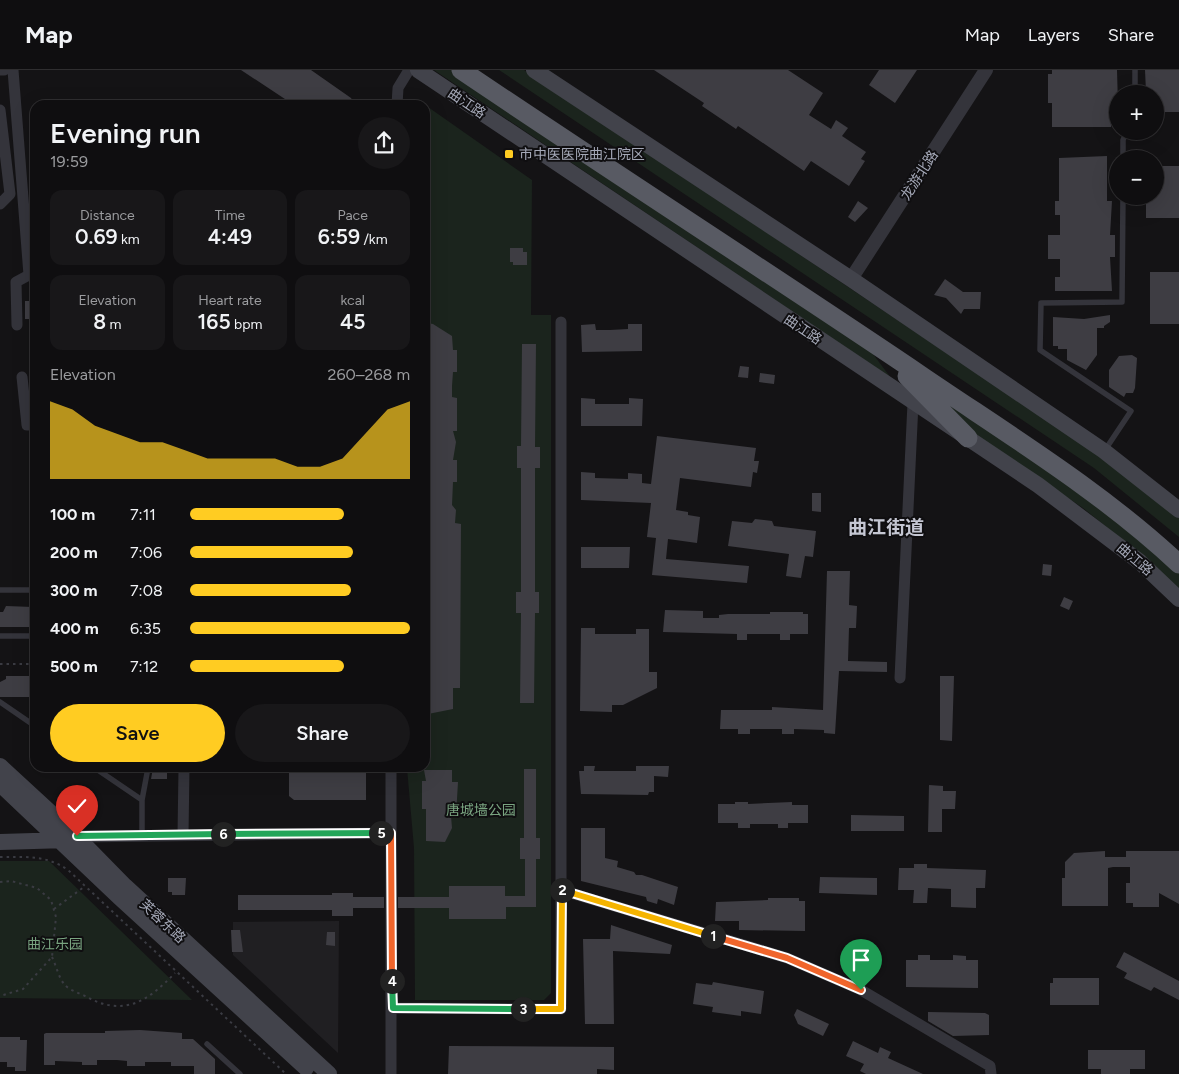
<!DOCTYPE html>
<html lang="en">
<head>
<meta charset="utf-8">
<style>
  :root { --surface:#0f0e10; --page:#181719; --text:#f1f3f6; --muted:#9b9c9f; --line:#2f2e30; --accent:#fc2 }
  body { margin:0; font-family:Figtree,"Noto Sans SC",sans-serif; background:var(--page); color:var(--text); height:100vh; display:flex; flex-direction:column; font-size:19px; white-space:nowrap }
  * { box-sizing:border-box; margin:0 }
  p { font-size:16px; color:var(--muted) }
  .icon { flex:none; width:28px; height:28px; fill:none; stroke:currentColor; stroke-width:2; stroke-linecap:round; stroke-linejoin:round }
  .map { position:relative; flex:1; overflow:hidden }
  .panel { position:absolute; left:30px; top:30px; width:400px; height:672px; display:flex; flex-direction:column; background:var(--surface); border-radius:15px; box-shadow:0 5px 20px #0002,0 0 0 1px var(--line) }
  .panel>* { flex:none }
  .controls { position:absolute; left:1109px; top:15px; display:grid; gap:10px }
  .controls a { display:grid; place-items:center; width:55px; height:55px; border-radius:50%; background:var(--surface); box-shadow:0 5px 20px #0002,0 0 0 1px var(--line); font-size:25px }
  .pin { position:absolute; display:grid; place-items:center; width:42px; height:42px; color:#fff; margin:-51px -21px; border-radius:50% 50% 50% 0; rotate:-45deg; box-shadow:0 0 5px #0007 }
  .pin .icon { rotate:45deg }
  .km { position:absolute; width:25px; height:25px; margin:-12px; border-radius:50%; background:#222; color:#fff; font-size:14px; line-height:25px; text-align:center }
  .round { display:grid; place-items:center; flex:none; width:52px; height:52px; border-radius:26px; background:var(--page) }
  .overview { display:flex; align-items:center; justify-content:space-between; height:85px; padding:0 20px }
  h1 { font-size:28px; font-weight:600; line-height:38px }
  .stats { display:grid; grid-template-columns:repeat(3,1fr); gap:8px; height:85px; padding:5px 20px }
  .stats div { display:grid; align-content:center; border-radius:12px; background:var(--page); text-align:center }
  .stats b { font-size:21px; font-weight:600 }
  .stats small { font-size:14px; font-weight:400 }
  .stats p { font-size:14px }
  .chart { height:140px; padding:10px 20px }
  .chart p { display:flex; justify-content:space-between }
  .chart svg { width:100%; height:90px; margin-top:5px; fill:var(--accent); opacity:.7 }
  .button { display:flex; gap:10px; margin-top:auto; padding:10px 20px }
  .button a { flex:1; height:58px; border-radius:30px; background:var(--accent); color:#111; font-size:20px; font-weight:600; line-height:58px; text-align:center }
  .button a+a { background:var(--page); color:var(--text) }
  ul { padding:0 20px; list-style:none; font-size:16px }
  li { display:grid; grid-template-columns:80px 60px 1fr; align-items:center; height:38px }
  li i { height:12px; border-radius:6px; background:var(--accent) }
  header { display:flex; align-items:center; gap:30px; box-sizing:border-box; height:70px; padding:0 25px; background:var(--surface); border-bottom:1px solid var(--line) }
  header strong { font-size:24px }
  nav { display:flex; gap:28px; margin-inline-start:auto; font-size:18px }
  .map>svg:first-child { display:block }
</style>
</head>
<body>
<header>
<strong>Map</strong>
<nav><a>Map</a><a>Layers</a><a>Share</a></nav>
</header>
<div class="map">
<svg width="1179" height="1004" viewBox="0 0 1179 1004">
  <rect width="100%" height="100%" fill="#141315"/>
  <!-- built -->
  <path fill="#201f22" d="M339,851L338,983L233,885V852Z"/>
  <!-- green -->
  <path fill="#1b241d" d="M434,0H451L870,280L891,308Z
    M499,0H524L1102,387L1179,448V467L1094,398Z
    M428,37L532,110L531,245H551V923L544,930H415L414,778L407,698H425V38Z
    M933,320L1090,427L1179,502V521L1119,467L1083,438L971,363Z
    M0,791H49L192,930L0,928Z"/>
  <!-- building -->
  <path fill="#3e3d43" d="M241,0H311L351,28L355,35H294Z
    M654,0H788L823,23L809,45L831,59L836,50L848,58L842,66L866,82L861,89L865,91L849,116L811,91L804,101L738,56L736,59L702,36L704,33Z
    M879,0H917L895,33L869,15Z
    M1052,0H1117L1118,35H1111V57H1052V33H1048V4H1052Z
    M1145,0H1179V42H1155V24L1146,22Z
    M1107,86V131H1112L1110,165H1115V187H1110L1112,221H1055V207H1060V189H1048V165H1060V145H1055V131H1059V88Z
    M1155,96H1179V148H1146V126H1155Z
    M858,131L868,138L855,152L848,147Z
    M510,178H523V182H527V195H513V192H510Z
    M1150,202H1179V254H1150Z
    M945,209L963,222H981L980,239H964L961,244L946,228L934,225Z
    M25,231H35V249H25Z
    M1110,245V252L1104,256V258H1097V285L1086,300L1067,290V279H1058V276H1053V247L1084,249Z
    M427,253L433,254L452,266L453,280H457V302H453L452,316V327L457,328V361H453L456,372L453,390H457V412H453L452,435L456,440L455,453L461,454L460,618H453V639L428,644V606H425L427,542H425V504H427L429,480H425V453H428L425,390H429L427,361H425V339H427L425,269H427Z
    M595,254L596,260H610L628,259V254H642V281L582,282L581,255Z
    M522,274H536L535,377H540V398H535V522H539V543H535L534,633H520L521,543H516V522H521V398H517V376H521Z
    M1132,285L1137,288L1135,318L1133,323H1126L1124,327L1109,317V300L1119,286Z
    M740,296L749,297L748,308L738,307Z
    M760,303L775,305L774,314L759,312Z
    M581,328L595,329V334H629V328L643,329L642,356H581Z
    M657,366L756,378L754,391H759L757,403L753,402L751,417L680,408L676,440L688,442V445L700,447L697,473L668,469L666,489L749,496L747,513L652,505L656,468L647,467L651,433L581,430V402L595,403V408L628,409V403L642,404V413L651,414Z
    M812,423H821V442L812,441Z
    M755,449L772,451L774,456L816,461L813,487L805,486L801,508L786,506L789,484L728,476L732,451L752,453Z
    M581,477H630L629,498H581Z
    M1043,494L1052,495L1051,506L1042,505Z
    M827,501H850L849,535L857,536L856,558H849L848,591L887,592V602L839,601L835,664L824,663V660L794,659V664H782V659H750V664H738V659H720L721,640H772V637L823,640Z
    M1064,527L1073,531L1069,540L1060,536Z
    M6,536L33,537L35,557H0V542H3Z
    M665,540L703,541V548H719V545L728,544H770V542H803V544H808V564H790V570H780V564H747V570H737V564L663,562Z
    M581,558H595V564H636V559H649V602H657V618L623,635H612V642L580,641Z
    M6,606H33L35,627H0V612L6,609Z
    M940,606H954L952,671L940,670Z
    M584,696H595L594,701H636V696H669L668,707L654,706V722H649L648,725L581,724L579,701H584Z
    M153,698H167V709H151Z
    M289,698H366V730H294L289,726Z
    M524,699H536V768H540V789H536V837H506V849H449V838H398V827H449V816H505V826H525V789H520V768H524Z
    M424,700H452V712H458L456,746H451L452,758L445,772L426,771V739H422V711H426Z
    M929,715L943,716V721H956L955,739H942V762H928Z
    M735,732H748V734L792,732V735H808V753H788V758H778V754H750V758H738V753H718V734H735Z
    M851,745L904,746V761H851Z
    M581,758H605V788L618,791L617,797L634,802L636,805H642L678,817L674,835L658,829L657,834L647,831L646,827L581,811Z
    M1105,781V787H1126V781H1179V834L1159,823V837H1133V833H1126V813H1130V797H1113L1108,798V836H1062V808H1065V792L1074,783Z
    M914,794H927V798L986,800L985,818H976V838L951,837V819L928,818L927,833H913L914,820H898L899,798H914Z
    M820,807L877,808V825L819,823Z
    M168,808H186L185,825H172V822H168Z
    M332,823H353V827H384V838H353V846H332V840H238V825H332Z
    M768,828H799V831H805V861L739,860V851H715L716,832L768,830Z
    M611,855L672,875L670,884L613,881L614,954H585L583,869H610Z
    M231,860H240L243,882H232Z
    M327,862H335V876L326,875Z
    M1124,882L1179,911V930L1154,917L1151,921L1124,908L1127,903L1116,897Z
    M918,885H930V890H953V885L966,886V890H978V918L906,917V890H918Z
    M1053,908H1099V935H1050V913H1053Z
    M713,912L764,921L761,944L741,941V946L712,942L713,937L693,934L696,913L712,915Z
    M797,939L829,954L823,966L798,954L794,945Z
    M928,942L985,943L989,945V965L953,966L928,951Z
    M140,960L182,963V969H193L215,989V1004H194V996H171V992H145V996H127V991L117,990H97V995H82V992L55,991V995H44V964L46,963H105V961Z
    M0,967H20V970H27L26,1001H15V997H7V992H0Z
    M853,971L878,983L880,977L891,982L888,988L923,1004H866L860,1001L864,994L846,986Z
    M449,976L614,977V1000L597,999V1004H448Z
    M1088,980H1145V999H1130V1004H1101V999H1088Z"/>
  <g fill="none" stroke-linecap="round" stroke-linejoin="round">
    <!-- path -->
    <path stroke="#3a3b42" stroke-width="2" stroke-dasharray="2.5 4" stroke-linecap="butt" d="M0,594H35
      M0,787C25,787 47,785 68,800L286,1004
      M0,812L11,811L37,818L51,830L56,847L52,887L23,919L0,926
      M54,839L84,817
      M52,887C56,895 59,909 65,915C69,920 79,923 85,926C124,948 148,931 175,903"/>
    <!-- service -->
    <path stroke="#34343b" stroke-width="5.5" d="M1135,24V0
      M1123,89V70L1127,61
      M1105,380L1131,341L1040,280L1041,233L1122,232L1123,126
      M0,520H35
      M0,566H35
      M0,632L35,656
      M95,698L142,730
      M142,765V730L148,698
      M207,974L240,1004"/>
    <!-- minor -->
    <path stroke="#34343b" stroke-width="11" d="M0,0H4
      M13,0L29,205L16,212L17,255
      M397,35L398,18L409,0
      M0,40L10,124L0,134
      M22,307L27,355H35
      M900,608L913,333
      M183,765L184,698
      M77,767L391,763
      M561,820L787,888L861,920L990,996L991,1004
      M393,938L561,939V252
      M391,1004V698"/>
    <!-- tertiary -->
    <path stroke="#34343b" stroke-width="14" d="M851,209L986,0"/>
    <!-- secondary -->
    <path stroke="#42434b" stroke-width="16" d="M418,0L1038,415L1140,492L1179,529
      M534,0L851,209L1104,381L1179,440
      M0,696L77,767L125,816L329,1004
      M0,714L120,828L306,998
      M0,772L67,770"/>
    <!-- trunk -->
    <path stroke="#585a63" stroke-width="19" d="M461,0C615,104 771,204 925,308C1012,367 1102,422 1179,494
      M907,306L968,368"/>
  </g>
  <g fill="none" stroke-linecap="round" stroke-linejoin="round">
    <defs>
      <path id="split-1" d="M713,866L787,888L861,920"/>
      <path id="split-2" d="M562,820L713,866"/>
      <path id="split-3" d="M523,939H561L562,820"/>
      <path id="split-4" d="M392,911L393,938L523,939"/>
      <path id="split-5" d="M381,763H391L392,911"/>
      <path id="split-6" d="M223,764L381,763"/>
      <path id="split-7" d="M77,766L223,764"/>
    </defs>
    <!-- split-1 casing -->
    <use href="#split-1" stroke="#fff" stroke-width="10"/>
    <!-- split-2 casing -->
    <use href="#split-2" stroke="#fff" stroke-width="10"/>
    <!-- split-3 casing -->
    <use href="#split-3" stroke="#fff" stroke-width="10"/>
    <!-- split-4 casing -->
    <use href="#split-4" stroke="#fff" stroke-width="10"/>
    <!-- split-5 casing -->
    <use href="#split-5" stroke="#fff" stroke-width="10"/>
    <!-- split-6 casing -->
    <use href="#split-6" stroke="#fff" stroke-width="10"/>
    <!-- split-7 casing -->
    <use href="#split-7" stroke="#fff" stroke-width="10"/>
    <!-- split-1 -->
    <use href="#split-1" stroke="#f0652b" stroke-width="6"/>
    <!-- split-2 -->
    <use href="#split-2" stroke="#f5b400" stroke-width="6"/>
    <!-- split-3 -->
    <use href="#split-3" stroke="#f5b400" stroke-width="6"/>
    <!-- split-4 -->
    <use href="#split-4" stroke="#22a559" stroke-width="6"/>
    <!-- split-5 -->
    <use href="#split-5" stroke="#f0652b" stroke-width="6"/>
    <!-- split-6 -->
    <use href="#split-6" stroke="#22a559" stroke-width="6"/>
    <!-- split-7 -->
    <use href="#split-7" stroke="#22a559" stroke-width="6"/>
  </g>
  <!-- markers -->
  <rect fill="#fc2" stroke="#0f0e10" stroke-width="2" x="504" y="79" width="10" height="10" rx="2.5"/>
  <g text-anchor="middle" stroke-width="4" stroke-linejoin="round" paint-order="stroke">
    <!-- street labels -->
    <g font-size="14" fill="#a4a8b7" stroke="#0f0e10">
      <text transform="translate(467 33) rotate(34)" y="5">曲江路</text>
      <text transform="translate(919 105) rotate(-57)" y="5">龙游北路</text>
      <text transform="translate(803 259) rotate(34)" y="5">曲江路</text>
      <text transform="translate(1135 489) rotate(40)" y="5">曲江路</text>
      <text transform="translate(163 851) rotate(43)" y="5">芙蓉东路</text>
    </g>
    <!-- poi labels -->
    <g font-size="14" fill="#a4a8b7" stroke="#0f0e10" text-anchor="start">
      <text x="519" y="89">市中医医院曲江院区</text>
    </g>
    <!-- park labels -->
    <g font-size="14" fill="#79a480" stroke="#0f0e10">
      <text x="481" y="745">唐城墙公园</text>
      <text x="55" y="879">曲江乐园</text>
    </g>
    <!-- district labels -->
    <g font-size="19" font-weight="bold" fill="#c5c7d3" stroke="#0f0e10">
      <text x="886" y="464">曲江街道</text>
    </g>
  </g>
</svg>
<div class="controls">
<a>+</a>
<a>−</a>
</div>
<div class="pin" style="left:861px;top:920px;background:#1e9e55"><svg class="icon" aria-label="arrive" viewBox="0 0 24 24"><path d="M6 21V4h12l-3 4 3 4H6"/></svg></div>
<div class="pin" style="left:77px;top:766px;background:#d93025"><svg class="icon" aria-label="check" viewBox="0 0 24 24"><path d="M5 12l5 5 9-10"/></svg></div>
<b class="km" style="left:713px;top:866px">1</b>
<b class="km" style="left:562px;top:820px">2</b>
<b class="km" style="left:523px;top:939px">3</b>
<b class="km" style="left:392px;top:911px">4</b>
<b class="km" style="left:381px;top:763px">5</b>
<b class="km" style="left:223px;top:764px">6</b>
<section class="panel">
<div class="overview"><div><h1>Evening run</h1><p>19:59</p></div><a class="round"><svg class="icon" aria-label="share" viewBox="0 0 24 24"><path d="M12 15V3M7 8l5-5 5 5M5 13v7h14v-7"/></svg></a></div>
<div class="stats">
<div><p>Distance</p><b>0.69<small> km</small></b></div>
<div><p>Time</p><b>4:49</b></div>
<div><p>Pace</p><b>6:59<small> /km</small></b></div>
</div>
<div class="stats">
<div><p>Elevation</p><b>8<small> m</small></b></div>
<div><p>Heart rate</p><b>165<small> bpm</small></b></div>
<div><p>kcal</p><b>45</b></div>
</div>
<div class="chart"><p><span>Elevation</span>260–268 m</p>
<svg viewBox="0 0 160 44" preserveAspectRatio="none"><path d="M0 44V6L10 10L20 18L30 22L40 26L50 26L60 30L70 34L80 34L90 34L100 34L110 38L120 38L130 34L140 22L150 10L160 6V44z"/></svg>
</div>
<ul>
<li><b>100 m</b>7:11<i style="width:70%"></i></li>
<li><b>200 m</b>7:06<i style="width:74%"></i></li>
<li><b>300 m</b>7:08<i style="width:73%"></i></li>
<li><b>400 m</b>6:35<i style="width:100%"></i></li>
<li><b>500 m</b>7:12<i style="width:70%"></i></li>
</ul>
<div class="button"><a>Save</a><a>Share</a></div>
</section>
</div>
</body>
</html>
